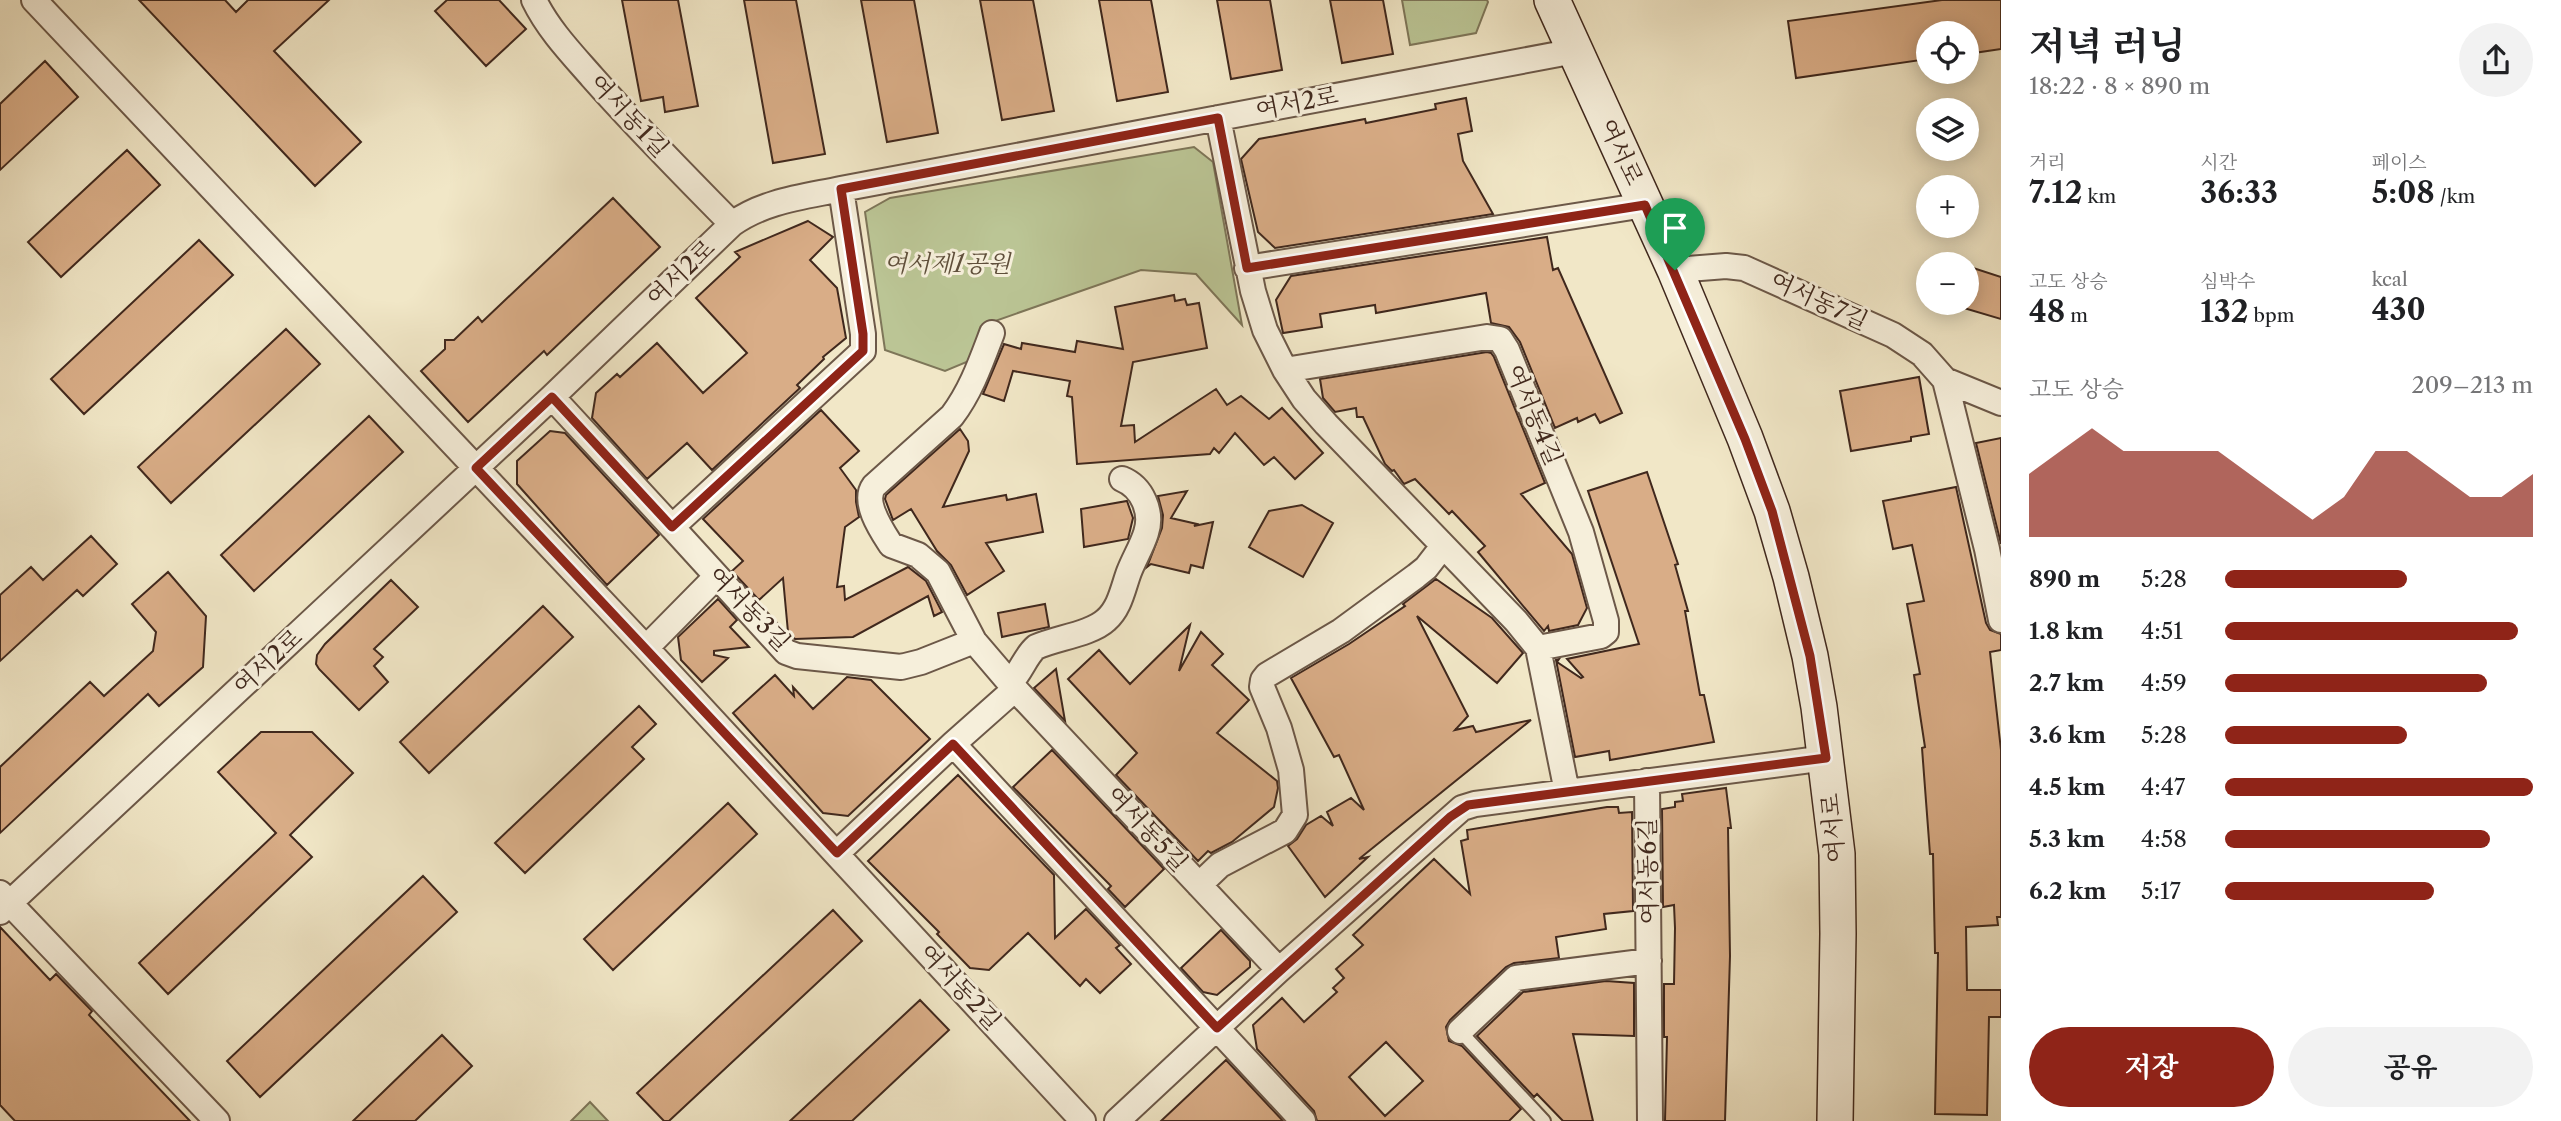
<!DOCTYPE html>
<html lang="ko">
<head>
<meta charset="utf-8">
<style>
  :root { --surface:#fff; --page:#f2f2f2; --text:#202124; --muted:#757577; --accent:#8f2418 }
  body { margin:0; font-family:"Libre Caslon Text","Noto Serif KR",serif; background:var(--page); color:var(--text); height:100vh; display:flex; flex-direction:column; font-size:26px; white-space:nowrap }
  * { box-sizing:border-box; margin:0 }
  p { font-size:23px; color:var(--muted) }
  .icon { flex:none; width:38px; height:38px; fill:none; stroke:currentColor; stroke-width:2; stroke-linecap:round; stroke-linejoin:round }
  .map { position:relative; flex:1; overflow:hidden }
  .drawer { display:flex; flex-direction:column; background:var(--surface); width:560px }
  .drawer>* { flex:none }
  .tools { position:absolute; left:1916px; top:21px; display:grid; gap:14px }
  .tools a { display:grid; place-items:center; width:63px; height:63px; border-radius:50%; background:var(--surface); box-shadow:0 4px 18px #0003; font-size:35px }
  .pin { position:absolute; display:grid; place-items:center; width:60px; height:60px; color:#fff; margin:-72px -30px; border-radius:50% 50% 50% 0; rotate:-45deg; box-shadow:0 0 7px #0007 }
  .pin .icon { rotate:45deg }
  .round { display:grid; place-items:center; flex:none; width:74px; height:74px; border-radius:37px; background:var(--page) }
  .overview { display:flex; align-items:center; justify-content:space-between; height:119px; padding:0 28px }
  h1 { font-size:38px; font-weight:700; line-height:52px }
  .metrics { display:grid; grid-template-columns:repeat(3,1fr); gap:10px; height:119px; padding:7px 28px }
  .metrics div { display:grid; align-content:center }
  .metrics b { font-size:30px; font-weight:700 }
  .metrics small { font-size:19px; font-weight:400 }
  .metrics p { font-size:19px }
  .chart { height:196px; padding:14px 28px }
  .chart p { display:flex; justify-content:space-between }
  .chart svg { width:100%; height:126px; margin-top:7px; fill:var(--accent); opacity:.7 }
  .button { display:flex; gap:14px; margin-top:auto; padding:14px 28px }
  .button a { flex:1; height:80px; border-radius:42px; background:var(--accent); color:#fff; font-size:28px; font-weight:700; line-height:80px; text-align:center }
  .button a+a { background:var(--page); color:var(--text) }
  ul { padding:0 28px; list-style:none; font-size:23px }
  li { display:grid; grid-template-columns:112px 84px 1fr; align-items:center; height:52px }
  li i { height:18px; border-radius:9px; background:var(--accent) }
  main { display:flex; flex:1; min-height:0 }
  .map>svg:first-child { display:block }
</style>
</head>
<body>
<main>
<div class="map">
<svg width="2001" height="1121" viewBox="0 0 2001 1121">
  <rect width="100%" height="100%" fill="#f1e7c7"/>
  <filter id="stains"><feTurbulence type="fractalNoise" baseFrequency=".00286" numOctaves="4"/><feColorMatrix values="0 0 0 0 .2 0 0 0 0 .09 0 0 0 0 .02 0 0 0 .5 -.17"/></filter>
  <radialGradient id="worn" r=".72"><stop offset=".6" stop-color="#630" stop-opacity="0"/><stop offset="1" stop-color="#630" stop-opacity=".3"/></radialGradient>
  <!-- green -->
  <path fill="#bbc595" stroke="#7e7659" stroke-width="2" d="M1402,0H1487L1488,2L1476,33L1410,45Z
    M1194,147L1213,162L1242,325L1196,274L1141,270L995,321L969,361L945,371L885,350L865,212L890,198Z
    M590,1102L608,1121H571Z"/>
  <!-- building -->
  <path fill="#d9ad87" stroke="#40281d" stroke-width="2" fill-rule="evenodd" d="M139,0H225L236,12L248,0H329L274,51L361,142L315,186Z
    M447,0H499L526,29L486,66L435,11Z
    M622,0H678L698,106L665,112L663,97L641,101Z
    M744,0H796L825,154L773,163Z
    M861,0H914L938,133L887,142Z
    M980,0H1033L1054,111L1002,120Z
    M1099,0H1151L1168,92L1117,101Z
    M1217,0H1270L1282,70L1231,79Z
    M1330,0H1383L1393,54L1342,63Z
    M1942,0H2001V49L1967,54V33H1928V59L1796,78L1788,21Z
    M45,61L78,97L0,170V104Z
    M1466,98L1472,131L1458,134L1463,161L1493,214L1275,248L1258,232L1241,159L1259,139L1365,119L1366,123L1436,109L1435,104Z
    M127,150L160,185L61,277L28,242Z
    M613,198L660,247L547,355L544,351L468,422L421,371L445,349V340H454L478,317L482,322Z
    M808,221L833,237L810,260L837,288L846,338L823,357L824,359L797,385L800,388L712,470L687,443L647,479L592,418L596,393L617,374L620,377L657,343L703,393L747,353L696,298L740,257L735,252Z
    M1547,237L1553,270L1558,268L1622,413L1600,423L1595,414L1578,422L1577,418L1555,428L1520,342L1509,327L1491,323L1486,293L1376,313L1375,305L1320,314L1322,327L1283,333L1276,300L1291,276Z
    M199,240L233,275L84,414L51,379Z
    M1967,266L2001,277V319L1947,303H1967Z
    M1174,295L1175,301L1185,299L1187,305L1199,303L1207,348L1133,362L1121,426L1134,425L1135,442L1216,389L1227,405L1241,396L1269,419L1282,408L1323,453L1295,479L1274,457L1264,465L1235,433L1219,453L1214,448L1210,454L1077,464L1072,397L1067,396L1070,381L1013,371L1004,401L983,394L1004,344L1021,349L1022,343L1075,352L1077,341L1123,349L1115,307Z
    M286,329L320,364L171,503L138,467Z
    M1487,352L1491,353L1494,357L1545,483L1521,494L1572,554L1587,608L1578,625L1549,631L1548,626L1544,631L1478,552L1485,546L1452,511L1449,514L1415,479L1404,484L1394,470L1392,471L1385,464L1363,417H1357L1356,408L1335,412L1323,398L1320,379Z
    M1919,377L1929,434L1911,437V441L1851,451L1840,391Z
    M821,410L859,451L840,468L856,490V502L859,517L845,527L837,587L844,586L845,600L908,567L926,581L942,612L934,616L928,596L853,637L795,639L788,632L783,578L759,600L732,571L743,561L703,519Z
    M369,416L403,452L254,591L221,555Z
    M960,429L968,441L969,451L943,507L1006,495L1007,500L1036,494L1043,532L986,543L1004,571L967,595L951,565L937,551L911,509L893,520L885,499L886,495Z
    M550,431L565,433L659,535L607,585L517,484V461Z
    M2001,438V544L1976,443Z
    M1647,472L1678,564L1675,565L1688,611H1685L1700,695H1704L1714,742L1610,760L1609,751L1575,757L1556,660L1559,659L1557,662L1581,678L1583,677L1567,659L1639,644L1588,491Z
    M1956,487L1986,623L1990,630L2001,634V650L1990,652L2001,750V917H1997L1998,925L1966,927L1967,990H2001V1017H1989L1987,1115L1935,1114L1938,953H1935L1933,854H1930L1922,748L1925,747L1914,675L1920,674L1907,604L1924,601L1912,545L1893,549L1883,501Z
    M1187,491L1171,518L1197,524L1194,526L1213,522L1203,568L1191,565L1189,573L1151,564L1147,567L1162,528L1163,515L1158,496Z
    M1127,501L1133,518L1128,539L1084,547L1081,509Z
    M1302,505L1333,523L1303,577L1249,547L1269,511Z
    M91,536L117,564L83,596L77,590L0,661V595L31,567L43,580Z
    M168,572L206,616L203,667L159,706L148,694L0,833V767L90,682L104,696L153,651L156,632L132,604Z
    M1436,579L1492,618L1523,653L1497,683L1417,616L1468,716L1455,730L1473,726L1476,732L1531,720L1359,859L1368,857L1325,897L1288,846L1297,839L1306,825L1321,816L1333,826L1327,812L1351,798L1364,810L1339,755L1334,757L1291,678L1349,644L1405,606L1403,604Z
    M391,580L418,607L374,649L383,657L374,666L388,682L359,710L319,669L316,664L317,655L325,644Z
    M718,599L737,620L730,627L749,647L714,651V655L728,658L702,682L681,660L678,637Z
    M1045,604L1049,627L1002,637L998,613Z
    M543,606L573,637L429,773L400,742Z
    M1190,625L1179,671L1201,632L1223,654L1212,665L1249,700L1217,733L1277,781L1278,788L1274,807L1232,842L1211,853L1208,851L1198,861L1116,775L1137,753L1068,679L1099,650L1130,684Z
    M1056,669L1065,721L1034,688Z
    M775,675L794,696L793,687L813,709L847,677L871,680L930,739L848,816L823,813L733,713Z
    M639,706L656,724L632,747L644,759L525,873L495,843Z
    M261,732H312L353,773L290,835L312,857L168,994L139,963L276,833L218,772Z
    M1052,750L1164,869L1125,907L1108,889L1111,886L1013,787Z
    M958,775L1054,875L1055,938L1086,909L1120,945L1116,948L1131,964L1100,993L1086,979L1080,986L1028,933L989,970L970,968L937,934L939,932L868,861Z
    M1726,788L1731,828H1728L1730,956L1725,1121H1665L1667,1037H1664V984H1674L1675,928L1674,905L1663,907L1662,809L1675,807V802L1683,801L1682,794Z
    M728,803L757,834L613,970L584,939Z
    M1607,807H1618L1619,813L1632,812L1633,911L1604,914L1606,929L1556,937L1559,958L1514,963L1506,967L1450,1020L1446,1027L1449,1041L1462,1046L1521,1109L1509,1121H1317L1314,1111L1257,1049L1253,1025L1282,998L1304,1022L1337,992L1333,988L1344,978L1336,969L1363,945L1353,935L1434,859L1470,894L1461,841L1468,839L1467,830ZM1386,1042L1423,1081L1385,1116L1349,1077Z
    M423,876L457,912L260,1097L227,1061Z
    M833,910L862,941L669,1121H664L637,1093Z
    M0,927L50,980L56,974L92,1011L89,1015L190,1121H15L0,1105Z
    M1221,930L1250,961V967L1217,995L1203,992L1181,968Z
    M1606,981L1634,983V1036L1573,1034L1593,1121H1563L1537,1094L1534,1097L1477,1036L1523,992Z
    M920,1000L949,1030L852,1121H790Z
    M442,1035L472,1066L415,1121H353Z
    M1226,1060L1283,1121H1161Z"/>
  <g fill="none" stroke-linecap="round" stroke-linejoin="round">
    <defs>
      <path id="lane" d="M1460,1031L1544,1121"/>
      <path id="street" d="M34,0L646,648L1083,1121
        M534,0C548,29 571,53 592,77C637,128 685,176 732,224
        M1218,118L1253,291L1265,330L1285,370L1304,399L1326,424L1516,621L1538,648L1567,792
        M841,189L863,334V351L672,527L786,652L797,656L901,667L921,662L974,641L1015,689L953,744L1303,1121
        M1247,268L1645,205
        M1675,270L1726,266L1744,268L1893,335L1922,354L1945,380L1987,549L2001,620
        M1285,370L1487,337L1500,339L1507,350L1581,532L1606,621V632L1601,636L1538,648
        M1945,380L2001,403
        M552,397L672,527
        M974,641L938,572L918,555L891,545C882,531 862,502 874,486L952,416C971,391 981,362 992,333
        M646,648L716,577
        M1010,683C1021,672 1026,655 1036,647C1056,638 1091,634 1106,620C1120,608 1123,588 1129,572C1134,559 1142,546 1146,533C1153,512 1142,487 1122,479
        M1015,689L1279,970
        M1647,781L1650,1121
        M837,853L953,744
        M1199,885L1220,865L1285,831L1295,815L1291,770L1279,728L1262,687L1263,680L1267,675L1341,631L1416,576L1426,568L1443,546
        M0,893L217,1121
        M0,912L552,397L732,224C764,201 803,197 841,189L1575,51
        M1460,1031L1516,978L1649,961
        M1117,1121L1279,970L1462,808L1475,804L1826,758"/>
      <path id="secondary" d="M1552,0L1675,270L1745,438L1772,511L1791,577L1810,656L1819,707L1837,854L1838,934L1835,1121"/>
    </defs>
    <!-- lane casing -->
    <use href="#lane" stroke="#6c5848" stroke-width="16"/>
    <!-- street casing -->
    <use href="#street" stroke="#6c5848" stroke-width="28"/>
    <!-- secondary casing -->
    <use href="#secondary" stroke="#40281d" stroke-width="38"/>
    <!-- lane -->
    <use href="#lane" stroke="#f6efdb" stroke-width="12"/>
    <!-- street -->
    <use href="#street" stroke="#f6efdb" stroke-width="24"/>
    <!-- secondary -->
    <use href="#secondary" stroke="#f6efdb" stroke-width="35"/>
  </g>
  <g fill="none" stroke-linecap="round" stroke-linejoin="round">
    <defs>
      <path id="route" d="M1218,118L1247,268L1645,205L1745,439L1772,511L1810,656L1826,758L1468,805L1450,817L1217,1028L953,744L837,853L476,468L552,397L672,527L863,351V334L841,189Z"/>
    </defs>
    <!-- route casing -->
    <use href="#route" stroke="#fff" stroke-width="14"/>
    <!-- route -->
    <use href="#route" stroke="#8f2418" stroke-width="9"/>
  </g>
  <g text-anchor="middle" stroke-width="6" stroke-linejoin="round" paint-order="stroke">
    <!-- street labels -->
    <g font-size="24" fill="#40281d" stroke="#f6efdb">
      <text transform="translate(1297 103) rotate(-11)" y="8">여서2로</text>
      <text transform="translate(629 116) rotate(47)" y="8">여서동1길</text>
      <text transform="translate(1621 152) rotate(65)" y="8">여서로</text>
      <text transform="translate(681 273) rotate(-44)" y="8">여서2로</text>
      <text transform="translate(1819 301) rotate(25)" y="8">여서동7길</text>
      <text transform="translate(1534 415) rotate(67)" y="8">여서동4길</text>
      <text transform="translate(749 609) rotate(46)" y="8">여서동3길</text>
      <text transform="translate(268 662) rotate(-43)" y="8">여서2로</text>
      <text transform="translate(1833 828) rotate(-95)" y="8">여서로</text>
      <text transform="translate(1147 829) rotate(47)" y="8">여서동5길</text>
      <text transform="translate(1648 871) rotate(-91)" y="8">여서동6길</text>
      <text transform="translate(960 987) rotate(47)" y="8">여서동2길</text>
    </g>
    <!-- park labels -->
    <g font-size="24" font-style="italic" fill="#5f4f3b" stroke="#f6efdb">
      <text x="947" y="272">여서제1공원</text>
    </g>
  </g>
  <rect width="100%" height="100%" filter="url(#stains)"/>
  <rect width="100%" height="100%" fill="url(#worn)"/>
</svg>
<div class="tools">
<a><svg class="icon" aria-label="locate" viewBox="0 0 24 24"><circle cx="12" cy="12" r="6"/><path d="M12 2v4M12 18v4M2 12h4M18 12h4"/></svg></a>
<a><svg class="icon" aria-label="layers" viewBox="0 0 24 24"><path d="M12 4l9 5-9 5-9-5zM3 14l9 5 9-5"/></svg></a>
<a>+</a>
<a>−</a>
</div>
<div class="pin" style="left:1675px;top:270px;background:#1e9e55"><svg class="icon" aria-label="arrive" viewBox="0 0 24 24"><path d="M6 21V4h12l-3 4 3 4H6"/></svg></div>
</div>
<section class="drawer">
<div class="overview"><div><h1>저녁 러닝</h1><p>18:22 · 8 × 890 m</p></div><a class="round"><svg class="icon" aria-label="share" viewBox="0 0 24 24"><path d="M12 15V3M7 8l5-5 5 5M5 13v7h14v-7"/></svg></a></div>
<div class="metrics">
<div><p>거리</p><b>7.12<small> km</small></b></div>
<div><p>시간</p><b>36:33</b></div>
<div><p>페이스</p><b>5:08<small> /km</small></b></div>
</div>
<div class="metrics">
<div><p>고도 상승</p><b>48<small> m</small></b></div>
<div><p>심박수</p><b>132<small> bpm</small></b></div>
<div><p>kcal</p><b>430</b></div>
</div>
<div class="chart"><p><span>고도 상승</span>209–213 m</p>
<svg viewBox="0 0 160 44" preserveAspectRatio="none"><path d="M0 44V22L10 14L20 6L30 14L40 14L50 14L60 14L70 22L80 30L90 38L100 30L110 14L120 14L130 22L140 30L150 30L160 22V44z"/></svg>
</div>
<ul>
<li><b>890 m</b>5:28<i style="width:59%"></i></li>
<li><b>1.8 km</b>4:51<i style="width:95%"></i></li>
<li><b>2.7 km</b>4:59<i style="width:85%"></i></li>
<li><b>3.6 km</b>5:28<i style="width:59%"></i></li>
<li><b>4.5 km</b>4:47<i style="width:100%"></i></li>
<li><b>5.3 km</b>4:58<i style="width:86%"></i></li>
<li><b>6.2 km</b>5:17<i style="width:68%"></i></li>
</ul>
<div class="button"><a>저장</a><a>공유</a></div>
</section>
</main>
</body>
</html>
